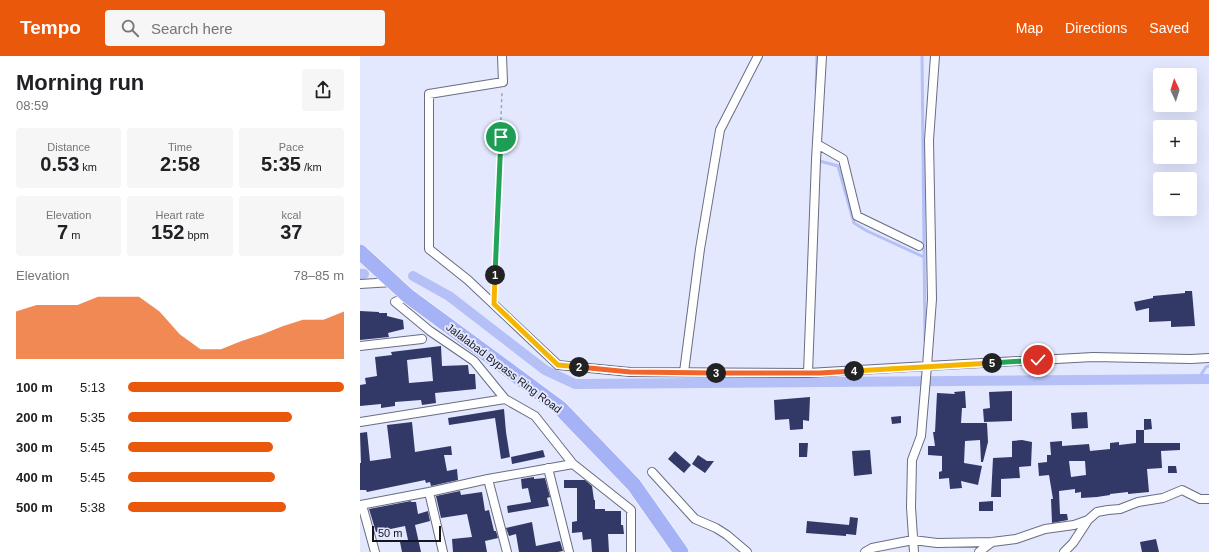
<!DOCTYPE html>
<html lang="en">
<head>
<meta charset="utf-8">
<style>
  :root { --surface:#fff; --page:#f6f6f6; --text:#202124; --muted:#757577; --accent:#ea580c }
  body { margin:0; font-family:Arial,sans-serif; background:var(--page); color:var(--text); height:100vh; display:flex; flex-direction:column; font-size:15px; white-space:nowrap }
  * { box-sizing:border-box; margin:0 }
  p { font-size:13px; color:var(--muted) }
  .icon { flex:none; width:22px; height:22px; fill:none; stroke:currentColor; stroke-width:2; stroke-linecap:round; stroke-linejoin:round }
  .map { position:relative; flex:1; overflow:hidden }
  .panel { display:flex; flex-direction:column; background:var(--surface); width:360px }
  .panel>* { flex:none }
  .needle { width:26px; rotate:356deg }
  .fabs { position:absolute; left:793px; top:12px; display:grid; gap:8px }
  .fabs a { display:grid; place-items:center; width:44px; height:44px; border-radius:4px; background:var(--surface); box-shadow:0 4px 16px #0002; font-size:20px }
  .scale { position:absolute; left:12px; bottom:10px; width:69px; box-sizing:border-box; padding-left:4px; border:2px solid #14161e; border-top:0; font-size:11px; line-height:14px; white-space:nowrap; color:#14161e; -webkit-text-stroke:3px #e3e8ff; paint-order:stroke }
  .pin { position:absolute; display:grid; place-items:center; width:34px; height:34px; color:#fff; margin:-17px; border:2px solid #fff; border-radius:50%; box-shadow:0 1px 4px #0007 }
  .km { position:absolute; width:20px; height:20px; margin:-10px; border-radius:50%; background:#222; color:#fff; font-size:11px; line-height:20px; text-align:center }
  .round { display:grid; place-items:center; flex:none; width:42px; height:42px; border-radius:4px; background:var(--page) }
  .summary { display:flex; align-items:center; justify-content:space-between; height:68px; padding:0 16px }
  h1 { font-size:22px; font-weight:600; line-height:30px }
  .stats { display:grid; grid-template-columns:repeat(3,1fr); gap:6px; height:68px; padding:4px 16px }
  .stats div { display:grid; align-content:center; border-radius:4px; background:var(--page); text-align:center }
  .stats b { font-size:20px; font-weight:600 }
  .stats small { font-size:11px; font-weight:400 }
  .stats p { font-size:11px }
  .chart { height:112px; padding:8px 16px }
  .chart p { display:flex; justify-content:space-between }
  .chart svg { width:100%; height:72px; margin-top:4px; fill:var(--accent); opacity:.7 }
  ul { padding:0 16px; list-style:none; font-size:13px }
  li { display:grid; grid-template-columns:64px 48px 1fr; align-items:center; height:30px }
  li i { height:10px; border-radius:5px; background:var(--accent) }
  header { display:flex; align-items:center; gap:24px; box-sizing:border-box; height:56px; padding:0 20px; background:var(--accent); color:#fff }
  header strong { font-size:19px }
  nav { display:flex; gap:22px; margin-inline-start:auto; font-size:14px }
  .search { width:280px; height:36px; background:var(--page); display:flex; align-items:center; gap:10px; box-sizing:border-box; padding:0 14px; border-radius:4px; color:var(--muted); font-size:15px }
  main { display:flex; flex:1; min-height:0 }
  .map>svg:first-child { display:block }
</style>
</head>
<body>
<header>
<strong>Tempo</strong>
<div class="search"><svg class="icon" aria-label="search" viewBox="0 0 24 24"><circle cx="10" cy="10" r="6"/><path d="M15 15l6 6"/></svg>Search here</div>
<nav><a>Map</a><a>Directions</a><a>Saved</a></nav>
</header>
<main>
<section class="panel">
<div class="summary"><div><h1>Morning run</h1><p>08:59</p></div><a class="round"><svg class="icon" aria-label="share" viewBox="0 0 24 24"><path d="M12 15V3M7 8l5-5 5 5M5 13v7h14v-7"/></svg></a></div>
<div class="stats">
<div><p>Distance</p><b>0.53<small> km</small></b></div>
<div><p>Time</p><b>2:58</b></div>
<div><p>Pace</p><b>5:35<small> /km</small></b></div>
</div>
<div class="stats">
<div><p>Elevation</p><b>7<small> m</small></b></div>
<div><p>Heart rate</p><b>152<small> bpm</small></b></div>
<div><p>kcal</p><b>37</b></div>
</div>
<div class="chart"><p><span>Elevation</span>78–85 m</p>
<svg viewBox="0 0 160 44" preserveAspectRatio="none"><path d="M0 44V15L10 11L20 11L30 11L40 6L50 6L60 6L70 15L80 29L90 38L100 38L110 33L120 29L130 24L140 20L150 20L160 15V44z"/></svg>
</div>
<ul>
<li><b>100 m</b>5:13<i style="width:100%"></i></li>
<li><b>200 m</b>5:35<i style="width:76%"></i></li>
<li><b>300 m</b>5:45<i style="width:67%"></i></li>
<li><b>400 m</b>5:45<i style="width:68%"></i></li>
<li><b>500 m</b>5:38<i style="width:73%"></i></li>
</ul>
</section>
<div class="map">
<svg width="849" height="496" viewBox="0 0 849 496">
  <rect width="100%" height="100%" fill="#e3e8ff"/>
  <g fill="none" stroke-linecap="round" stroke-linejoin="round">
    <!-- stream -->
    <path stroke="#b5c0f7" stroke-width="3" d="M562,0L565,284
      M456,33L457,0
      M456,104L478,110L494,167L507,175L564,201
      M838,323L846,311L849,310"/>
    <!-- canal -->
    <path stroke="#b5c0f7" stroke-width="10" d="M0,218H4
      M53,220L89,240L185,314L215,328L849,323"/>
  </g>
  <!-- building -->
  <path fill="#323966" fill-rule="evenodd" d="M825,235H832L835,270L811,271V265L789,266V252L776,255L774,246L793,242V240L825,237Z
    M0,255L19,256V257H27V260L43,264L44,273L28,277L29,281L0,284Z
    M81,290L82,310L108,309L109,318H115L116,333L75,337L76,347L62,349L61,344L35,346V350L21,352V348L0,350V329L6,328L5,322L17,320L15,301L32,299L31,296ZM71,301L73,325L49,327L47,304Z
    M605,335L606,352H602L601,367H627L628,386L623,406H621L620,384L605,385L604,407L622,410L618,429L601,425L602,432L590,433L589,422L579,423V416L582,415V400L568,399V390H575L573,376H575L577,337L595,338L594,336Z
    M652,335V365L624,366L623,353L630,352L629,336Z
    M450,341L449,365L443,364V373L430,374L429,363L415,364L414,344Z
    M144,353L146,376L150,401L141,403L135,362L89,369L88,362Z
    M727,356L728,372L712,373L711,357Z
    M541,360V367L532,368L531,361Z
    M784,363H791L792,373L784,374Z
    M52,366L55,396L91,390L92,399H84L87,415L97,413L98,424L71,430L70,426L66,427L65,424L7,436L6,434H0V407H1L0,377L7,376L10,405L31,402L27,369Z
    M776,374H784V387H820V394L801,395L802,412L787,413L789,436L768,438V436L750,438V439L737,441L721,442V436L715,437V433L699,435L700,458H707L708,464L692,467L691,443H693L689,419L679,420L678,407L687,406V399H691L690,386L702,385V390L729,388L730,395L750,393V387L759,386V389L776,387ZM709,405H725L726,419L711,421Z
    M662,384L672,386L671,410L659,411L660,422L641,423V441H631L633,402L652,401V385Z
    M439,387H448L447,401H439Z
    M183,394L185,401L152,408L151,401Z
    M510,394L512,418L494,420L492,395Z
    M315,395L331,409L324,417L308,403Z
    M338,399L347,405H354L345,417L332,408Z
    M808,410H816L817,417H808Z
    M174,421V423L185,422L190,441L187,442L189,450L148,457L147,450L171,446L168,432L162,433L161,423Z
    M204,424H225L232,430L234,444H235V453H245V455H261V469H263L264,478H248L249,496H232L231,483L223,484L222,476L212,477V466L217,465V432H204Z
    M100,435L101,439L122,436L125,455L129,454L134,475H136L138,482L125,485L127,496H93L92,483L112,481L107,458L81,462L76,440Z
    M51,445V446H56L58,458L68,455L70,465L55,469L61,496H42L40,486L48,484L45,470L16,476L9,453Z
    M633,445V455H619V446Z
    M490,461L498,462L496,479L486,478V480L446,477L447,465L489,469Z
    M172,466L176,490L200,485L203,495L198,496H159L156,478L149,480L146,472Z
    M796,483L799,496H782L780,486Z"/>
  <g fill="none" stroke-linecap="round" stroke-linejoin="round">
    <defs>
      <path id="street" d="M142,0L143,26L69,38V193L108,224L198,309L270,316L448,317L567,310L561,380L552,404L551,451L554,496
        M575,0L569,84L572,243L567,310L733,301L831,303L849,302
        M457,88L483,103L497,160L559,190
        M0,228L33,226
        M48,240L35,246L70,275L114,305L145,343L175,360L213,408L271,454V496
        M0,290L62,283
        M324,316L340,193L360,74L398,0
        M448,317L456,104L462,0
        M0,366L145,343
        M188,412L209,496
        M292,416L335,463L356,472L367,479L387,496
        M128,423L147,496
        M69,436L83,496
        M0,449L69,436L128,423L213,408
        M2,449L15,496
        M505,496L512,492L553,484L577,487L632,486L656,483L685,473L714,469L728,464L737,456L748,454L760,453L778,446L803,442L822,434L840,443H849
        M619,496L632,486
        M704,496L713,487L728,464"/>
      <path id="highway" d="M0,196L48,240L200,352L274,429L321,496"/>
    </defs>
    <!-- street casing -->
    <use href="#street" stroke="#696d81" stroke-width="10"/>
    <!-- highway casing -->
    <use href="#highway" stroke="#fff" stroke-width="16"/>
    <!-- path -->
    <path stroke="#9ea2b4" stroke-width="1.5" stroke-dasharray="3 3" stroke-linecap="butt" d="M134,238L142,36"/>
    <!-- street -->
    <use href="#street" stroke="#fff" stroke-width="8"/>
    <!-- highway -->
    <use href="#highway" stroke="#a5b2f5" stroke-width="15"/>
  </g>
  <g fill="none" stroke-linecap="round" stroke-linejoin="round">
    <defs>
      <path id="split-1" d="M135,219L141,81"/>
      <path id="split-2" d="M135,219L134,248L198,309L219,311"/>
      <path id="split-3" d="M219,311L270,316L356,317"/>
      <path id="split-4" d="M356,317H460L494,315"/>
      <path id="split-5" d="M494,315L632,307"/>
      <path id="split-6" d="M632,307L678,304"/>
    </defs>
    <!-- split-1 casing -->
    <use href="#split-1" stroke="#fff" stroke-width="8"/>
    <!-- split-2 casing -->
    <use href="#split-2" stroke="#fff" stroke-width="8"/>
    <!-- split-3 casing -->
    <use href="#split-3" stroke="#fff" stroke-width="8"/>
    <!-- split-4 casing -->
    <use href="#split-4" stroke="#fff" stroke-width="8"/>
    <!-- split-5 casing -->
    <use href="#split-5" stroke="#fff" stroke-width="8"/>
    <!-- split-6 casing -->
    <use href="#split-6" stroke="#fff" stroke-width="8"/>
    <!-- split-1 -->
    <use href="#split-1" stroke="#22a559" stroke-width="5"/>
    <!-- split-2 -->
    <use href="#split-2" stroke="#f5b400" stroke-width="5"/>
    <!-- split-3 -->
    <use href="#split-3" stroke="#f0652b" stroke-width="5"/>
    <!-- split-4 -->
    <use href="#split-4" stroke="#f0652b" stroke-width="5"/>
    <!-- split-5 -->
    <use href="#split-5" stroke="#f5b400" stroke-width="5"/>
    <!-- split-6 -->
    <use href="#split-6" stroke="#22a559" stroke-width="5"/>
  </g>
  <g text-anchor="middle" stroke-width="4" stroke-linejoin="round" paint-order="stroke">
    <!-- street labels -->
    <g font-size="11" fill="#14161e" stroke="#e3e8ff">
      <text transform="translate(144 312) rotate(37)" y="4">Jalalabad Bypass Ring Road</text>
    </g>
  </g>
</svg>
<div class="fabs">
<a><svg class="needle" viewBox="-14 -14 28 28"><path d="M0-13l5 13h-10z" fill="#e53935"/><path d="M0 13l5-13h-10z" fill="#757577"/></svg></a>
<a>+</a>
<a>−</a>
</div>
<div class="scale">50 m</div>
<div class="pin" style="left:141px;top:81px;background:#1e9e55"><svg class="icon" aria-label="arrive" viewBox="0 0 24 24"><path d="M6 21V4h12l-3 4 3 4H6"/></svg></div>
<div class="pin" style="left:678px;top:304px;background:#d93025"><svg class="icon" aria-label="check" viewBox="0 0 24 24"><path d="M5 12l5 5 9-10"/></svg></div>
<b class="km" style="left:135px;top:219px">1</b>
<b class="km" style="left:219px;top:311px">2</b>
<b class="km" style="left:356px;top:317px">3</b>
<b class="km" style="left:494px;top:315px">4</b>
<b class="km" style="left:632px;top:307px">5</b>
</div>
</main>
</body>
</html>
